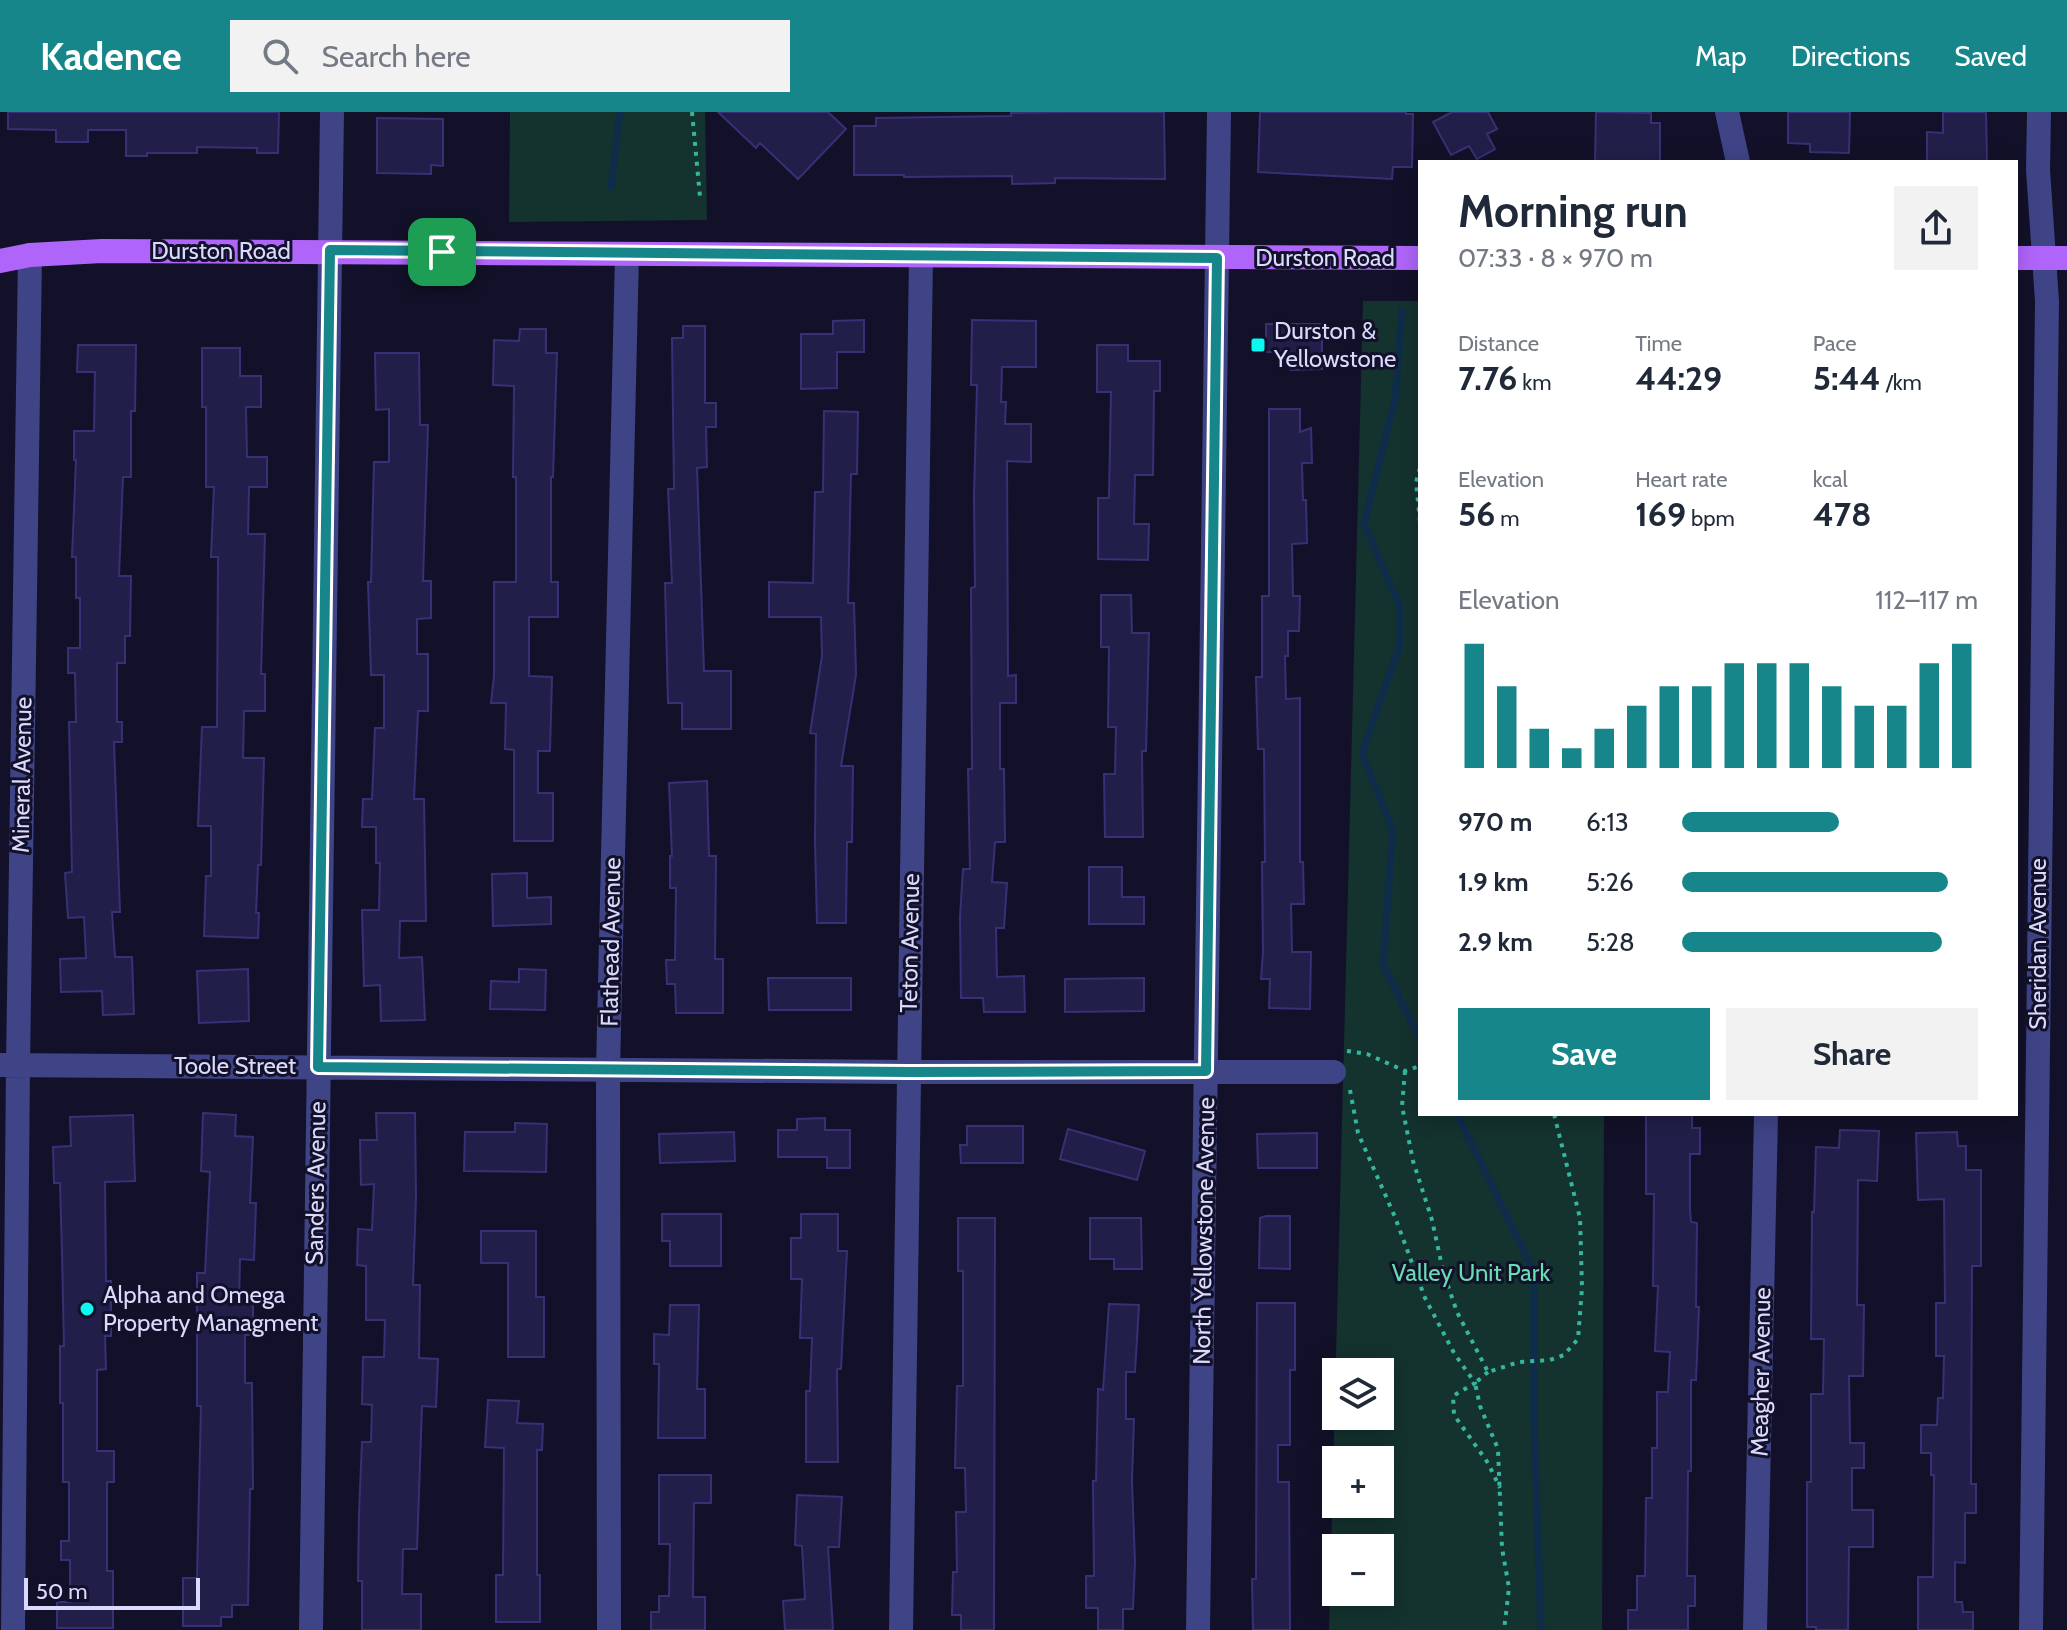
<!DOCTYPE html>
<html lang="en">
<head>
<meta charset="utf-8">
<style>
  :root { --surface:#fff; --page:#f2f2f3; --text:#1f2937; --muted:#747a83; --accent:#17868b }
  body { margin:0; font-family:Cabin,sans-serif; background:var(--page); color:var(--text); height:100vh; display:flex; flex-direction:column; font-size:30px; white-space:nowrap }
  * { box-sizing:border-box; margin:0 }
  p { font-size:26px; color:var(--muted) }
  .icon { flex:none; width:44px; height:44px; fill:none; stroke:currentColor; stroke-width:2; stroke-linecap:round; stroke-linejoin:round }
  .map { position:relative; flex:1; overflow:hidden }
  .drawer { position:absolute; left:1418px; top:48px; width:600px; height:956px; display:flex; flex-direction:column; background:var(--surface); border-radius:0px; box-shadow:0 4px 20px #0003 }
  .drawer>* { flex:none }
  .controls { position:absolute; left:1322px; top:1246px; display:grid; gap:16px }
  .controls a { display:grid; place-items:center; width:72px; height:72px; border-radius:0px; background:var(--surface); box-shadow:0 4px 20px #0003; font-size:40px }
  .scale { position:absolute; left:24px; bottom:20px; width:176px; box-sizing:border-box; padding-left:8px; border:4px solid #dadafe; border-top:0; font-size:22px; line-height:28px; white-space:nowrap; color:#dadafe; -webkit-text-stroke:6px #121129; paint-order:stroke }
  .pin { position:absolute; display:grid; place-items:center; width:68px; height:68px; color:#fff; margin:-34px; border-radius:16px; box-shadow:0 4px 12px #0006 }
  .round { display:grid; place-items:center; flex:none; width:84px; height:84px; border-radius:0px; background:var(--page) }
  .head { display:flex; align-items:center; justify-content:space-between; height:136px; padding:0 40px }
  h1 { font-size:44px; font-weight:700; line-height:60px }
  .figures { display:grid; grid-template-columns:repeat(3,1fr); gap:12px; height:136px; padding:8px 40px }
  .figures div { display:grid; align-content:center }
  .figures b { font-size:34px; font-weight:700 }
  .figures small { font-size:22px; font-weight:400 }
  .figures p { font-size:22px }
  .chart { height:224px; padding:16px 40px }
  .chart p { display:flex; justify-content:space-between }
  .chart svg { width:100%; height:144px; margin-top:8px; stroke:var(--accent); stroke-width:6 }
  .cta { display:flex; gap:16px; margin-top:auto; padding:16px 40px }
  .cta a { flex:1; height:92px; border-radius:0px; background:var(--accent); color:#fff; font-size:32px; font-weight:700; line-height:92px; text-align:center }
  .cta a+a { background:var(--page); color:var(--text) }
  ul { padding:0 40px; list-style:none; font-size:26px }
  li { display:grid; grid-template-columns:128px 96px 1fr; align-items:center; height:60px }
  li i { height:20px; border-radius:10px; background:var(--accent) }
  header { display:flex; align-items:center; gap:48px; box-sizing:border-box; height:112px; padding:0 40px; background:var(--accent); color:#fff }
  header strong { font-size:38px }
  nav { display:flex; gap:44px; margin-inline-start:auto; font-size:28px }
  .search { width:560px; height:72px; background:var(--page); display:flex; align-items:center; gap:20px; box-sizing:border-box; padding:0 28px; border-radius:0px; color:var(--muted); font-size:30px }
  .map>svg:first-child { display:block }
</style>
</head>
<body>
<header>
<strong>Kadence</strong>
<div class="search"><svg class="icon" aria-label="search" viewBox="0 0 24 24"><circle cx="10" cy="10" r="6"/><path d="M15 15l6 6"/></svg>Search here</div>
<nav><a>Map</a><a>Directions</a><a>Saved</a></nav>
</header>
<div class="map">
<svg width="2067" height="1518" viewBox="0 0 2067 1518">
  <rect width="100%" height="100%" fill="#121129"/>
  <!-- green -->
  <path fill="#14322e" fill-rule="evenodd" d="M510,0H705L707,108L509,110Z
    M1363,189H1420V1002H1604L1602,1518H1329ZM1336,1260H1380V1304H1336ZM1336,1348H1380V1392H1336ZM1336,1436H1380V1480H1336Z"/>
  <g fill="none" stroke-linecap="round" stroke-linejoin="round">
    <!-- stream -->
    <path stroke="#0f2c4a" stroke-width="7" d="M611,75L620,0
      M1402,199L1395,287L1364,411L1400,495V532L1362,642L1393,718L1383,852L1420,927
      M1457,1002L1534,1160V1313L1541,1518"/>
  </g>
  <!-- building -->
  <path fill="#211e49" stroke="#363174" stroke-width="2" d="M8,0H279L278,41H257V36L197,35V41H147V44H126V18H88V30H56V18L8,17Z
    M718,0H828L846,17L798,67L760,31L756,36Z
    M1067,0H1164L1165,67L1055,66V71L1012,72V64L904,65V63H854V14H876V6L1011,4V1Z
    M1260,0H1406V2H1413L1412,55H1393L1392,67L1258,60Z
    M1452,0H1488L1497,17L1487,22L1495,37L1477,47L1469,34L1451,43L1433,10Z
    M1596,0L1651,1V11H1660V50H1595Z
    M1788,0H1850L1849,41L1810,40V32L1788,31Z
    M1943,0H1986L1987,50H1927V20L1943,21Z
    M377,6L443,7V54L431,53V62L377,61Z
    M864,208V240H837V276L801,277V222H833V209Z
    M972,208L1036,209V255H1002L1001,290H1006L1005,312H1031V350L1007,349L1008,564L1016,563V591H1000V657H1004L1005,730H995L992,770L1007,771L1004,816H996L997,865L1024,864L1025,900H984L983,886H961L960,805L963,757H970L968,657H972L971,476L975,475L974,384L977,273H971Z
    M1266,212H1322V257L1291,258V240H1266Z
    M683,214H705V291H716V315H706L707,355L697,356L704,559H731V617H682V591H668L665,471H672L668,377H674L672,226H683Z
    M520,217H546V241H557L553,365H551V470H558V505H529V564L552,565L550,639H538V681H553V729H514V638L505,637L506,591H491L494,564V470H516V365H513L514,274L493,273L494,228L519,229Z
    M78,233H136L135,299H131V365H123L119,464H131L130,524H125V551H117V610H122V630H114L120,800H112L115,845H132L134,902L103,903L102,879L61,880L60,847L86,846L84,805L68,806L65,761L72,760L69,610H76L75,561H68V536H80V486H76V445H72L76,348H74V319H94L95,260H77Z
    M1097,233H1128V249H1160V279H1154L1153,363H1135L1134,412H1149L1148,448L1098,447V386H1109L1111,280H1097Z
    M202,236H240V264H261V295H246L247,345H267V375H249L248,422H265L261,562H265V599H244L243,646H264L261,753H258L256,801H259L258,826L204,824L206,764H211V714H198L199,687L202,615H217L218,445H211L214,375H206V295H202Z
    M375,241H419L420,313H428L423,469H431V506L417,507V542H428V599H418L414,687H424L426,809H400L399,846L422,845L425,908L381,909L380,873L364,874L362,798H379L380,751H376V715H362L363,687H372L375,616H384V563H371L368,470H371L374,350H389V297L376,298Z
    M1269,297H1300V320L1311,316L1312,351H1302L1303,388H1306L1307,431L1292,432L1293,484H1300L1299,519H1288V544H1285L1286,587L1300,586V750H1303L1304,792H1291L1292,840H1311L1310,897L1269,896L1270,867H1261L1263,840L1262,750H1265L1264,637H1258L1256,565H1262V484H1269Z
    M824,299L858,300L857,362H851L848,491H854L856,563L841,654H853L852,730H847L846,811H817L815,730L816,622L810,621L822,544L821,505H769V470L813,471L815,380H823Z
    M1101,483H1131L1132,521H1149L1146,639H1142L1143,725H1105L1104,662H1115L1116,615H1108L1109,535H1101Z
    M707,669L709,744H716L715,847H723V901H676L675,872H667L666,848H675L676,776H670V744H672L669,671Z
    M1089,755H1122V785H1144V812H1089Z
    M527,761V786L551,785V812L493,814L492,762Z
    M248,857L249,909L199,911L197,859Z
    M519,857L546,858L545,898L490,897L491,869L519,870Z
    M768,866H851V898H769Z
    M1144,866V899L1065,900V867Z
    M203,1001L236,1003L235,1024L253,1025L250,1091H256L254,1148L240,1147L239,1191H253V1223H245V1271H252L253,1377H250L248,1493H232V1505H221V1514H183V1466H197L201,1294H197V1161H205L210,1060L201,1059Z
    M376,1001H415L416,1085L413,1173H420L419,1246L438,1247L436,1295L422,1294L417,1437H403L402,1482H421V1518H362V1469H358L359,1401L362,1330H371L372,1293L362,1292L363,1245H384L385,1208H366V1154L357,1153L358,1117L372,1118L374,1072L361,1073L360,1028H377Z
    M1646,1002H1692V1016H1700V1042H1690V1098L1691,1110L1697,1111L1696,1195H1699L1696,1268H1691V1359H1688L1687,1464H1695V1494H1688V1518H1628V1498H1637V1464H1645L1646,1386H1652V1336H1657V1280H1668L1670,1240L1655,1239L1658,1174H1653L1654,1082H1646Z
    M133,1003L135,1069L105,1070L106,1169H111V1224H105L106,1257L97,1258V1339H114V1370H107V1459H113V1516H57V1490H70V1448H61V1429H69V1370H63V1291H60V1234H64L62,1140L60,1071H54L53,1035L71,1034L70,1005Z
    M825,1006V1018H850V1056H827V1045H778V1018H797V1007Z
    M515,1011L547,1012L546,1060L464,1059L465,1020H515Z
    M967,1014H1023V1051H961L960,1033H967Z
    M1068,1017L1145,1039L1137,1068L1060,1047Z
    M1840,1018L1879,1019L1877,1069L1858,1068L1857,1193H1864L1863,1264H1849L1850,1331H1864V1356H1852V1398H1873V1435H1849L1848,1518H1816V1515H1807V1370H1811V1282H1823L1824,1227H1811L1812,1100H1814L1816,1035L1839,1036Z
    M734,1020L735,1049L660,1051L659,1022Z
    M1957,1020L1958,1034H1966V1058H1981V1154H1972L1971,1372H1976V1401H1965V1451L1955,1450V1490H1962L1963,1500H1973V1518H1918V1465H1933L1934,1363H1931V1341H1921V1313H1937L1938,1286H1943L1944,1244H1936V1191H1945L1944,1087L1918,1088L1916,1021Z
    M1317,1021V1056H1258L1257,1022Z
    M662,1102H721V1154H670V1129H662Z
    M801,1102H838V1139H847L841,1257H837L838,1350H806V1279H810L812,1226H800L802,1167H791V1126H801Z
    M1266,1104H1290V1157L1259,1156L1260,1106Z
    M958,1106H995L994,1518H961V1503H952L953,1460H957L956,1400H966L965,1356H955L957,1274H963V1159H958Z
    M1090,1106H1141L1142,1157H1114V1147H1090Z
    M481,1119H536V1185H544V1245H508V1151H481Z
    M1257,1191H1295V1258H1290V1333H1278V1370H1289L1290,1518H1253L1252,1467H1256Z
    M1109,1192L1139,1193L1135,1260H1126V1307H1134L1132,1369L1135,1450L1133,1497H1123V1518H1098V1496H1086V1464H1094L1093,1369H1096L1098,1277L1103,1278Z
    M670,1193H699L697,1277H705V1326H658L659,1252H654V1222L669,1223Z
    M488,1288L519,1289L517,1311L543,1312L542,1338H537V1463H540V1510H496V1463H503L504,1336L485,1335Z
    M659,1363H711V1391H694L693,1485H705V1518H651V1500H659V1484H669L670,1432H659Z
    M797,1383L842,1385L839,1435H828L833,1518H785L783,1489L805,1487L802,1434L795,1433Z"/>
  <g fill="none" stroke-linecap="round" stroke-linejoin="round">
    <!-- path -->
    <path stroke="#35b79f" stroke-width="4" stroke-dasharray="4 6" stroke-linecap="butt" d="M692,0L700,85
      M1420,356L1416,370L1420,410
      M1420,630V662
      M1347,939L1367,942L1405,959L1420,954
      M1405,959L1402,994L1413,1049L1432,1108L1443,1159L1457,1200L1488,1260L1519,1250L1550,1248L1564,1243L1578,1227L1582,1176L1580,1106L1554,1002
      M1350,978L1358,1021L1395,1105L1425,1186L1454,1241L1475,1271L1453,1284L1454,1303L1488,1351L1500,1376
      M1488,1260L1475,1271L1480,1294L1498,1337L1502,1436L1509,1476L1504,1518"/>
    <!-- minor -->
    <path stroke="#3e4486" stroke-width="24" d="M1727,0L1738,50
      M0,953L908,960H1334
      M13,1518L18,953L30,143
      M311,1518L332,0
      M609,1518L608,958L627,142
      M901,1518L921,144
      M1198,1518L1219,0
      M1755,1518L1766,1002
      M2031,1518L2047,189L2038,58L2039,0"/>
    <!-- major -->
    <path stroke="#b065fa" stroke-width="24" d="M2016,146H2067
      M0,149L30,143L102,139L1420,146"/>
  </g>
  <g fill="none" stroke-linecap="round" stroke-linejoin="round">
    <defs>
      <path id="route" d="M330,138L1217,146L1206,959L908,960L318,955Z"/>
    </defs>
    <!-- route casing -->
    <use href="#route" stroke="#fff" stroke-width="16"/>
    <!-- route -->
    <use href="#route" stroke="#17868b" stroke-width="10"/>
  </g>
  <!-- markers -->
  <g fill="#0df7f1" stroke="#121129" stroke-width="3">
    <rect x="1250" y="225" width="16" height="16" rx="4"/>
    <circle cx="87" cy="1197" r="8"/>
  </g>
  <g text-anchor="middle" stroke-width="6" stroke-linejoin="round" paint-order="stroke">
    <!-- street labels -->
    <g font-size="24" fill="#dadafe" stroke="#121129">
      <text x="221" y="147">Durston Road</text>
      <text x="1325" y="154">Durston Road</text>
      <text transform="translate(22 663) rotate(-89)" y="8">Mineral Avenue</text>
      <text transform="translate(611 830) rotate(-89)" y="8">Flathead Avenue</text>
      <text transform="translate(910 831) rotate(-89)" y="8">Teton Avenue</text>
      <text transform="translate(2038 832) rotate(-90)" y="8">Sheridan Avenue</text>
      <text x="235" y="962">Toole Street</text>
      <text transform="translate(316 1071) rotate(-89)" y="8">Sanders Avenue</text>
      <text transform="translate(1204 1119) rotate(-89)" y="8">North Yellowstone Avenue</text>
      <text transform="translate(1761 1260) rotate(-89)" y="8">Meagher Avenue</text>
    </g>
    <!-- poi labels -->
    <g font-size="24" fill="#dadafe" stroke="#121129" text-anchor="start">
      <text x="1274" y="227">Durston &amp;<tspan x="1274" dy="28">Yellowstone</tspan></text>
      <text x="103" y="1191">Alpha and Omega<tspan x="103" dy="28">Property Managment</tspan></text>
    </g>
    <!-- park labels -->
    <g font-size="24" fill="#67ddb1" stroke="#121129">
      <text x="1471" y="1169">Valley Unit Park</text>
    </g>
  </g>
</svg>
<div class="controls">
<a><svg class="icon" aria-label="layers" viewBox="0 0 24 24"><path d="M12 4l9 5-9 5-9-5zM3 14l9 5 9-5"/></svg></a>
<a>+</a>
<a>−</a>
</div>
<div class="scale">50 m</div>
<div class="pin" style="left:442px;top:140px;background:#1e9e55"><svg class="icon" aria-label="arrive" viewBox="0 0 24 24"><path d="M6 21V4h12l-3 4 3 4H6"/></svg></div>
<section class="drawer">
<div class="head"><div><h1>Morning run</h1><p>07:33 · 8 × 970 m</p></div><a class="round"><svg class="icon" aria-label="share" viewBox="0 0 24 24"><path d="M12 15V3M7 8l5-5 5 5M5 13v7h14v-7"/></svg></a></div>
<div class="figures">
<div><p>Distance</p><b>7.76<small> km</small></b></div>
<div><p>Time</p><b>44:29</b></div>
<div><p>Pace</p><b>5:44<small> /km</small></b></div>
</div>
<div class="figures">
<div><p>Elevation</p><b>56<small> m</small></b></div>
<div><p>Heart rate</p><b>169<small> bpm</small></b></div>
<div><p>kcal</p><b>478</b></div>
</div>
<div class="chart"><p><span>Elevation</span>112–117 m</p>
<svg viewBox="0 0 160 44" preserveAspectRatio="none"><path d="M5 44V6M15 44V19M25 44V32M35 44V38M45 44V32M55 44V25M65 44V19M75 44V19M85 44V12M95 44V12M105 44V12M115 44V19M125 44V25M135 44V25M145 44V12M155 44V6"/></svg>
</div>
<ul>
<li><b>970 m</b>6:13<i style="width:53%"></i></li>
<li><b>1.9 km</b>5:26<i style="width:90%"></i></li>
<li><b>2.9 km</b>5:28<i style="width:88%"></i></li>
</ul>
<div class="cta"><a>Save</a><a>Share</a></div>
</section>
</div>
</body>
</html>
